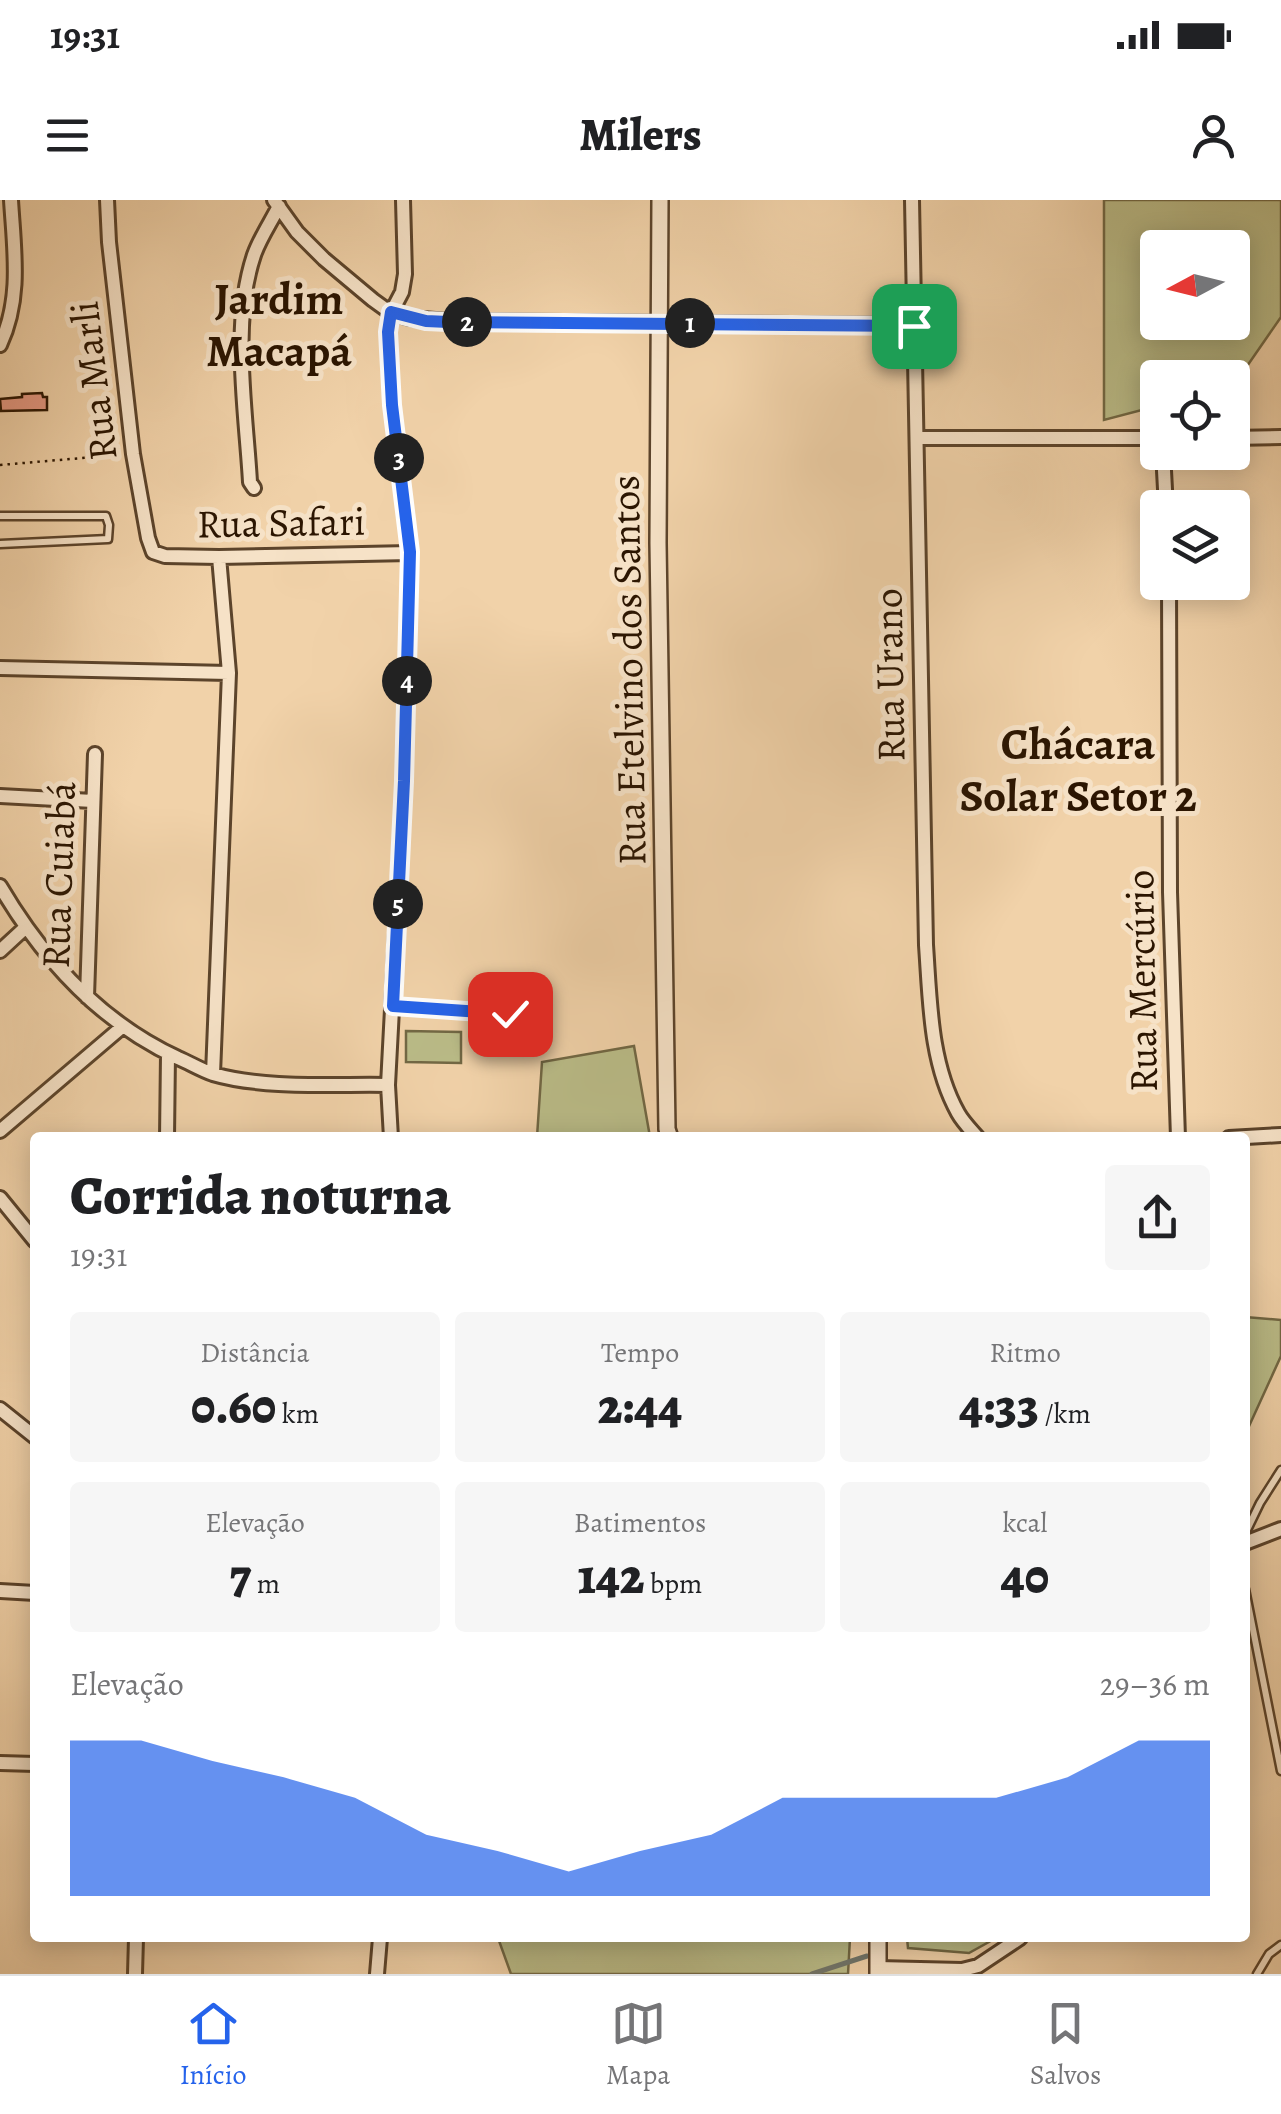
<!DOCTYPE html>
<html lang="pt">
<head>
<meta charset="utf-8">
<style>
  :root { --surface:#fff; --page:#f6f6f6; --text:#202124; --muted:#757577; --line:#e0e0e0; --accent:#2563eb }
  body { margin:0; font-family:Alegreya,serif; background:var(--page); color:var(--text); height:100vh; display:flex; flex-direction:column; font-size:38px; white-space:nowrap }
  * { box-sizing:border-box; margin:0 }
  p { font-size:32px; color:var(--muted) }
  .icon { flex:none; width:55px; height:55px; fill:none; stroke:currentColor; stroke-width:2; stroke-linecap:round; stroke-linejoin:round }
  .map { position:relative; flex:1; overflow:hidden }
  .details { position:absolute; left:30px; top:932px; width:1220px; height:810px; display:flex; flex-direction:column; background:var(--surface); border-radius:10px; box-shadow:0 5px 25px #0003 }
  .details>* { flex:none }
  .needle { width:65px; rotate:263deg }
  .buttons { position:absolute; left:1140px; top:30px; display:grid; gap:20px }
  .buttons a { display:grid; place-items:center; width:110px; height:110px; border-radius:10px; background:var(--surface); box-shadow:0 5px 25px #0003; font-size:50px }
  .pin { position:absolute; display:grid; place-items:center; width:85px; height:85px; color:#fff; margin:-42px; border-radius:20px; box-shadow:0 5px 15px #0006 }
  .km { position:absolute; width:50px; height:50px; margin:-25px; border-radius:50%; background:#222; color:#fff; font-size:28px; line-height:50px; text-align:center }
  .round { display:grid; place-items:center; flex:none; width:105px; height:105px; border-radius:10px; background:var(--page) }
  .head { display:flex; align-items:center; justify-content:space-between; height:170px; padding:0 40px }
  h1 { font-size:55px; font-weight:800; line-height:75px }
  .figures { display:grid; grid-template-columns:repeat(3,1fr); gap:15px; height:170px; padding:10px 40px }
  .figures div { display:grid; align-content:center; border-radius:10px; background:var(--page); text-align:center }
  .figures b { font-size:50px; font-weight:800 }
  .figures small { font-size:28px; font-weight:400 }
  .figures p { font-size:28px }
  .chart { height:280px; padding:20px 40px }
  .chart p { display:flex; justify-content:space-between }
  .chart svg { width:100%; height:180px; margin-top:10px; fill:var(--accent); opacity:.7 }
  .status { display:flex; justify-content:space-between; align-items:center; height:70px; padding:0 50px; background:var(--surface); direction:ltr }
  .status svg { height:28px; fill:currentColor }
  header { display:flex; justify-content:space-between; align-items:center; height:130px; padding:0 40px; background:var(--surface); font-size:45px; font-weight:800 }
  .tabs { display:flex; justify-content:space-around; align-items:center; height:140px; border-top:2px solid var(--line); background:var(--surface); font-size:28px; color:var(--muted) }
  .tabs a { display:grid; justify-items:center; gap:5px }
  .tabs .active { color:var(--accent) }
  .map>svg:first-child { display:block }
</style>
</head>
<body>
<div class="status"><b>19:31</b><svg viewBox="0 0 49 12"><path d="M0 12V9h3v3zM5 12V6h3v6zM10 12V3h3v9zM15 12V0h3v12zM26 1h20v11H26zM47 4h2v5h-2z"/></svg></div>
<header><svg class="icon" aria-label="menu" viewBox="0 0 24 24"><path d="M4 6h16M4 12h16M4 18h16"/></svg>Milers<svg class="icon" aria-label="person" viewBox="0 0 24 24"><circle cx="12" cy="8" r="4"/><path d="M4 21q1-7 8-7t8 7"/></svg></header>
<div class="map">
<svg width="1281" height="1774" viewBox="0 0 1281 1774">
  <rect width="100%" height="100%" fill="#f1d2a9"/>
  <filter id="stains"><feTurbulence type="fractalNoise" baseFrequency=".002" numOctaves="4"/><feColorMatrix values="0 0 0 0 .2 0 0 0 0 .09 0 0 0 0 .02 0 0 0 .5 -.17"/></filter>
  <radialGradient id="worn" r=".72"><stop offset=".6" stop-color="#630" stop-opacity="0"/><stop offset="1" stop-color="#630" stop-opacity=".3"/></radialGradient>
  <!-- green -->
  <path fill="#babc88" stroke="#726844" stroke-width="2.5" fill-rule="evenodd" d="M1104,0H1281V117L1234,185H1233L1232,178H1158L1157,206L1104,220ZM1158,48H1232V122H1158Z
    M406,831L461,832V863L406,862Z
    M634,846L650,937H537L542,862Z
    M1245,1117L1281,1120V1156L1245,1235Z
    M498,1738H850L848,1774H511Z
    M907,1738H996L969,1753L908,1748Z"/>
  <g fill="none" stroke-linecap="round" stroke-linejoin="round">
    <!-- stream -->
    <path stroke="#70756b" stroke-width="5" d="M812,1774L867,1756"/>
  </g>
  <!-- building -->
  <path fill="#e59882" stroke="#2b1501" stroke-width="2.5" d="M42,193L43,197H47V210L1,211L0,199L22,197V194Z"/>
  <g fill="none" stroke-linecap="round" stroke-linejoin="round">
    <defs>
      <path id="service" d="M0,316H106L109,325L108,339L0,344
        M394,806L510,814
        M1245,1334L1260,1303L1281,1270
        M1245,1389L1281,1571
        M1257,1774L1269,1754L1281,1745"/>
      <path id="minor" d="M107,0L109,42L133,254L148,338L153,352L165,356L219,357L410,353
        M274,0L297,32L324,59L373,100L391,113L410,118L448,121L914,125
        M912,0L926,745C930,801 930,863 958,913C963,922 971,930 978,938
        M0,145C22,98 14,50 11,0
        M917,238H1158
        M1232,238L1281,237
        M1163,252L1166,308
        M254,288L250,282C246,211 231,123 254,55C260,38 271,22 279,6
        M1169,382L1170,692L1178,938
        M0,468L229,473
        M0,596L93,601
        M0,686C43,759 100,822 178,858C190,863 201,870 213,874C264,889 335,884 388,885
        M0,751L26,727
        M87,797L95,554
        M213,874L229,473L219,357
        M0,931L122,827
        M167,938L168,854
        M391,938L388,885L404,581L410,353L392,205L388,132L391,113L402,92L405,74L403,0
        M1229,938L1281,935
        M0,998L35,1041
        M0,1209L35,1237
        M1245,1343L1281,1329
        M0,1391L35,1393
        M0,1563L35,1564
        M878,1768L962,1770L978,1766L1020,1738
        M135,1774L136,1738
        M377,1774L380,1738"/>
      <path id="tertiary" d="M660,0L658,343L667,929L670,938
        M878,1738V1774"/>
    </defs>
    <!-- service casing -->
    <use href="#service" stroke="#5c442b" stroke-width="11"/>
    <!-- minor casing -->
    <use href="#minor" stroke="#5c442b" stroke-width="18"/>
    <!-- tertiary casing -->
    <use href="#tertiary" stroke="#5c442b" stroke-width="20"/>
    <!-- path -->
    <path stroke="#2b1501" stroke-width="2.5" stroke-dasharray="2.5 5" stroke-linecap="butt" d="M0,265L118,255"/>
    <!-- service -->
    <use href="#service" stroke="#f6e2c7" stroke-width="6"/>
    <!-- minor -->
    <use href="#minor" stroke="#f6e2c7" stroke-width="12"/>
    <!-- tertiary -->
    <use href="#tertiary" stroke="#f6e2c7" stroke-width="15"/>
  </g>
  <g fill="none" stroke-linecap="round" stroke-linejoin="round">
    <defs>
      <path id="route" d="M510,814L393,806L404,581L410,352L392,205L388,132L391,112L426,121L448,122L914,126"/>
    </defs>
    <!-- route casing -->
    <use href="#route" stroke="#fff" stroke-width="20"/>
    <!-- route -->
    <use href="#route" stroke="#2563eb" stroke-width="12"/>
  </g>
  <g text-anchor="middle" stroke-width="10" stroke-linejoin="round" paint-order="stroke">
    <!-- street labels -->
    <g font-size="40" fill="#2b1501" stroke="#f6e2c7">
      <text transform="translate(93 181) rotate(-97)" y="14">Rua Marli</text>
      <text transform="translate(281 322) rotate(-1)" y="14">Rua Safari</text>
      <text transform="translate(628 470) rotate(-91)" y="14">Rua Etelvino dos Santos</text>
      <text transform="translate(889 475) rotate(-91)" y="14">Rua Urano</text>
      <text transform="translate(58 675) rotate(-88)" y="14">Rua Cuiabá</text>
      <text transform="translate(1141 781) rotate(-91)" y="14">Rua Mercúrio</text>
    </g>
    <!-- quarter labels -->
    <g font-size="45" font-weight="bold" fill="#2b1501" stroke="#f6e2c7">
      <text x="279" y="114">Jardim<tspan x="279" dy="52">Macapá</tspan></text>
      <text x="1078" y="559">Chácara<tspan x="1078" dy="52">Solar Setor 2</tspan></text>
    </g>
  </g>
  <rect width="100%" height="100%" filter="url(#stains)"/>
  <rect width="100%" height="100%" fill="url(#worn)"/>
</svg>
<div class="buttons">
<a><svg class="needle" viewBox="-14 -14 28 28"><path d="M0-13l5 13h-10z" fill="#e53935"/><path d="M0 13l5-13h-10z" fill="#757577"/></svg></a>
<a><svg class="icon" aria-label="locate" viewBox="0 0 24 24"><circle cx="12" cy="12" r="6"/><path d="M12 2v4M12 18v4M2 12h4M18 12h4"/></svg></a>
<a><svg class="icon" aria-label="layers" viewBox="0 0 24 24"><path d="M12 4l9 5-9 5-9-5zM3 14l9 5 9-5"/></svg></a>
</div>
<div class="pin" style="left:914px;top:126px;background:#1e9e55"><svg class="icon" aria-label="arrive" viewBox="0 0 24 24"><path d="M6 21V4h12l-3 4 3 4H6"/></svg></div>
<div class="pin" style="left:510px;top:814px;background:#d93025"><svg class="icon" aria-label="check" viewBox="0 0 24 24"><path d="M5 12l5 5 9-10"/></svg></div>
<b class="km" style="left:690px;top:123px">1</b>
<b class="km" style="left:467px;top:122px">2</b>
<b class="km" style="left:399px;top:258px">3</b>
<b class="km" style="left:407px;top:481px">4</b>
<b class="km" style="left:398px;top:704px">5</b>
<section class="details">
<div class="head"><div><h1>Corrida noturna</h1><p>19:31</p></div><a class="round"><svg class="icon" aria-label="share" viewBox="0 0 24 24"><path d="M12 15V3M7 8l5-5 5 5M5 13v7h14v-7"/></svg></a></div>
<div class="figures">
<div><p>Distância</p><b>0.60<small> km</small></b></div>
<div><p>Tempo</p><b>2:44</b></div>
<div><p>Ritmo</p><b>4:33<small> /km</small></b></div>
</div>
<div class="figures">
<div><p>Elevação</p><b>7<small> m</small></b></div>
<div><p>Batimentos</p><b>142<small> bpm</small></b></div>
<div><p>kcal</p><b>40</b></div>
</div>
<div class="chart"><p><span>Elevação</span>29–36 m</p>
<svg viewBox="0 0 160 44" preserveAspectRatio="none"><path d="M0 44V6L10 6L20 11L30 15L40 20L50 29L60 33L70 38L80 33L90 29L100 20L110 20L120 20L130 20L140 15L150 6L160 6V44z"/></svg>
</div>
</section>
</div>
<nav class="tabs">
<a class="active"><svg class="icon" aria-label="home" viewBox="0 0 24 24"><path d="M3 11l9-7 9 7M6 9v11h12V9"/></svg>Início</a>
<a><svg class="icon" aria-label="map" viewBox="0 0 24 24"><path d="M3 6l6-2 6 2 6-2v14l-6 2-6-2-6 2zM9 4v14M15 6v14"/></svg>Mapa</a>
<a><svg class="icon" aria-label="saved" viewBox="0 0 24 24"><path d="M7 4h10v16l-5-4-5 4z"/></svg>Salvos</a>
</nav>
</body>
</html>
